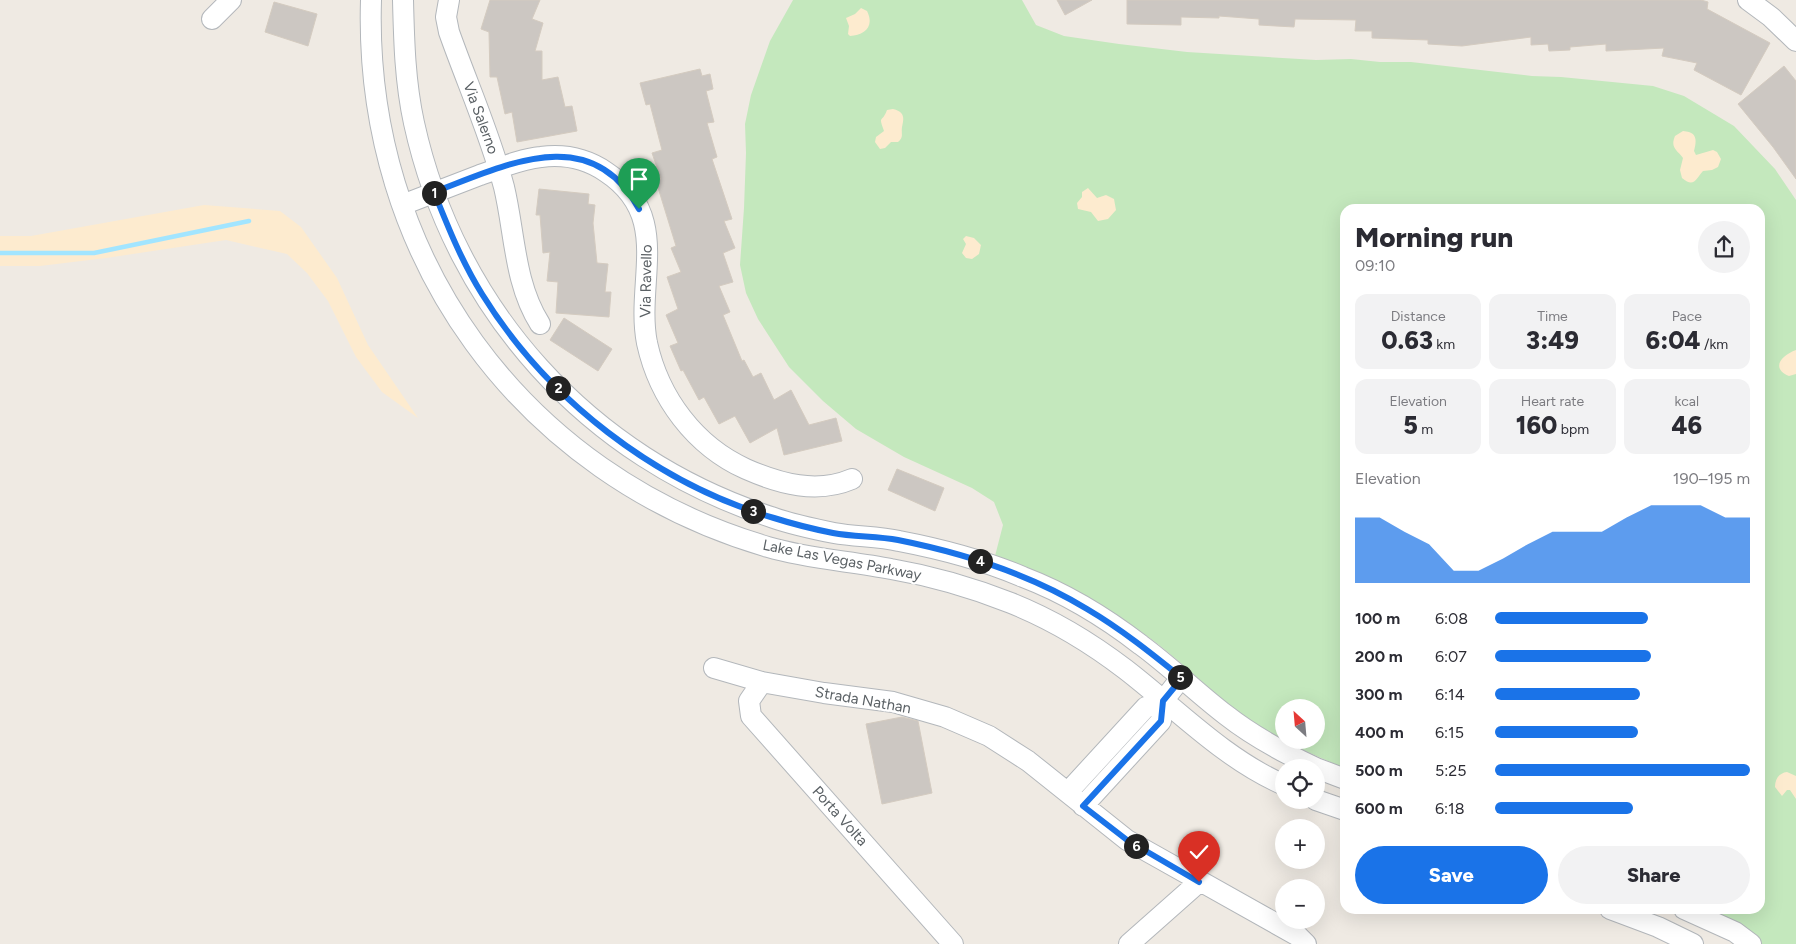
<!DOCTYPE html>
<html lang="en">
<head>
<meta charset="utf-8">
<style>
  :root { --surface:#fff; --page:#f2f2f3; --text:#2b2b33; --muted:#7c7c81; --accent:#1a73e8 }
  body { margin:0; font-family:Figtree,sans-serif; background:var(--page); color:var(--text); height:100vh; display:flex; flex-direction:column; font-size:19px; white-space:nowrap }
  * { box-sizing:border-box; margin:0 }
  p { font-size:16px; color:var(--muted) }
  .icon { flex:none; width:28px; height:28px; fill:none; stroke:currentColor; stroke-width:2; stroke-linecap:round; stroke-linejoin:round }
  .map { position:relative; flex:1; overflow:hidden }
  .panel { position:absolute; left:1340px; top:204px; width:425px; height:710px; display:flex; flex-direction:column; background:var(--surface); border-radius:15px; box-shadow:0 5px 20px #0002 }
  .panel>* { flex:none }
  .needle { width:32px; rotate:334deg }
  .controls { position:absolute; left:1275px; top:699px; display:grid; gap:10px }
  .controls a { display:grid; place-items:center; width:50px; height:50px; border-radius:50%; background:var(--surface); box-shadow:0 5px 20px #0002; font-size:25px }
  .pin { position:absolute; display:grid; place-items:center; width:42px; height:42px; color:#fff; margin:-51px -21px; border-radius:50% 50% 50% 0; rotate:-45deg; box-shadow:0 0 5px #0007 }
  .pin .icon { rotate:45deg }
  .km { position:absolute; width:25px; height:25px; margin:-12px; border-radius:50%; background:#222; color:#fff; font-size:14px; line-height:25px; text-align:center }
  .round { display:grid; place-items:center; flex:none; width:52px; height:52px; border-radius:26px; background:var(--page) }
  .overview { display:flex; align-items:center; justify-content:space-between; height:85px; padding:0 15px }
  h1 { font-size:28px; font-weight:800; line-height:38px }
  .stats { display:grid; grid-template-columns:repeat(3,1fr); gap:8px; height:85px; padding:5px 15px }
  .stats div { display:grid; align-content:center; border-radius:12px; background:var(--page); text-align:center }
  .stats b { font-size:25px; font-weight:800 }
  .stats small { font-size:14px; font-weight:400 }
  .stats p { font-size:14px }
  .chart { height:140px; padding:10px 15px }
  .chart p { display:flex; justify-content:space-between }
  .chart svg { width:100%; height:90px; margin-top:5px; fill:var(--accent); opacity:.7 }
  .button { display:flex; gap:10px; margin-top:auto; padding:10px 15px }
  .button a { flex:1; height:58px; border-radius:30px; background:var(--accent); color:#fff; font-size:20px; font-weight:800; line-height:58px; text-align:center }
  .button a+a { background:var(--page); color:var(--text) }
  ul { padding:0 15px; list-style:none; font-size:16px }
  li { display:grid; grid-template-columns:80px 60px 1fr; align-items:center; height:38px }
  li i { height:12px; border-radius:6px; background:var(--accent) }
  .map>svg:first-child { display:block }
</style>
</head>
<body>
<div class="map">
<svg width="1796" height="944" viewBox="0 0 1796 944">
  <rect width="100%" height="100%" fill="#efeae3"/>
  <!-- green -->
  <path fill="#c4e8bd" fill-rule="evenodd" d="M793,0H1022L1036,25L1064,36L1119,44L1187,52L1316,60L1351,59L1380,62H1411L1532,76L1561,77L1653,86L1684,96L1734,126L1775,169L1796,200V944H1760L1706,909H1760V209H1345V768C1306,753 1268,734 1235,709C1204,686 1178,658 1147,636C1100,602 1050,575 995,556L1003,525L994,502L972,488L904,457L856,429L823,401L789,367L758,319L746,293L740,265L744,208L746,153L745,124L751,95L770,41ZM1284,708H1316V740H1284Z"/>
  <!-- sand -->
  <path fill="#fdebcf" d="M861,8L867,11C875,27 864,35 850,36L848,34L849,26L846,18L855,14Z
    M893,109C905,112 904,118 902,127C901,134 904,137 898,142H891L885,148L880,149L875,142L876,137L884,131C878,114 882,124 887,110Z
    M1683,131C1697,132 1697,139 1694,151L1696,155L1713,150L1717,152L1721,159L1718,167L1712,170L1703,171C1696,179 1694,188 1682,178L1680,170L1683,158C1677,150 1670,148 1675,136Z
    M1088,188L1097,198L1106,195L1114,199L1116,210L1108,219L1098,221L1091,212L1078,209L1077,203L1082,197V192Z
    M204,205L280,211L301,227L337,278L368,345L418,418L382,392L356,357L328,301L307,273L287,254L226,240L106,258L40,266H0V236H31Z
    M966,236L974,238L981,245L979,254L972,259L966,258L962,253L966,244L963,239Z
    M1796,350V374L1789,376C1770,368 1782,355 1796,350Z
    M1787,772L1796,776V799L1790,790H1787L1782,796L1775,787C1775,779 1779,773 1787,772Z"/>
  <g fill="none" stroke-linecap="round" stroke-linejoin="round">
    <!-- stream -->
    <path stroke="#a2e5ff" stroke-width="4.5" d="M0,253H94L249,221"/>
  </g>
  <!-- building -->
  <path fill="#ccc7c2" stroke="#d4cbc0" d="M490,0H540L532,19L543,23L535,51H542V80L558,77L565,107L572,106L577,131L517,142L512,112L505,114L497,77H490L489,32L481,29Z
    M1057,0H1092L1065,15Z
    M1127,0H1701L1708,2L1707,9L1770,43L1741,95L1694,70L1697,63L1662,56L1664,48L1606,51V44L1570,47V50L1549,51L1548,44L1531,45V37L1462,46L1428,44V40L1372,38V31H1355L1356,20L1295,19L1294,27L1259,25V19L1219,16V18L1181,17V25L1127,24Z
    M274,2L317,14L308,46L265,32Z
    M1784,66L1796,81V179L1773,147L1738,104Z
    M700,69L702,76L710,74L713,89L706,91L714,122L707,123L717,157L712,159L732,219L724,221L735,248L723,253L733,282L719,286L730,312L723,315L742,361L744,360L753,377L761,373L774,400L791,390L809,425L836,418L842,441L784,455L777,428L750,443L735,416L719,424L704,397L699,400L683,370L681,371L670,346L678,343L666,315L678,309L667,277L681,272L671,248L676,246L656,181L661,179L652,153L662,150L650,104L646,105L640,83Z
    M539,189L589,194L588,204L595,205L593,223L597,263L608,264L605,292H611L609,317L556,313L558,282L547,281L550,252L543,253L540,215H536Z
    M564,318L612,349L598,371L550,340Z
    M897,469L944,488L935,511L888,490Z
    M902,717L918,721L932,793L882,804L866,724Z"/>
  <g fill="none" stroke-linecap="round" stroke-linejoin="round">
    <defs>
      <path id="minor" d="M371,0C363,257 522,475 768,547C809,559 851,561 891,569C932,576 973,588 1011,603C1051,619 1091,643 1125,669C1177,709 1223,758 1284,785
        M403,0C404,41 405,82 414,123C455,310 589,458 771,517C791,524 814,529 834,533C856,537 878,536 899,541C941,549 983,560 1023,577C1065,593 1106,618 1141,645C1171,667 1197,693 1226,715C1254,737 1284,753 1316,768
        M449,0L446,17L449,32C467,83 490,134 504,187C515,233 514,283 540,324
        M1748,0L1771,17L1796,41
        M212,19L231,0
        M402,205C428,195 454,185 480,175C500,168 520,159 541,157C564,154 587,159 606,172C673,216 635,281 647,343C659,398 695,446 746,469C780,484 817,494 852,479
        M714,668L762,682L824,693L893,702L945,717L989,736L1028,761L1127,840L1298,936L1306,944
        M762,682L749,701L751,716L953,944
        M1316,768L1345,779
        M1068,792L1146,707L1163,701L1181,678
        M1316,800L1345,810
        M1083,806L1161,721L1163,701
        M1610,909L1658,927L1693,944
        M1684,909L1735,932L1751,944
        M1129,944L1199,882"/>
    </defs>
    <!-- minor casing -->
    <use href="#minor" stroke="#b3b7bb" stroke-width="22"/>
    <!-- minor -->
    <use href="#minor" stroke="#fff" stroke-width="20"/>
  </g>
  <g fill="none" stroke-linecap="round" stroke-linejoin="round">
    <defs>
      <path id="route" d="M639,209C591,120 504,166 434,192C448,227 462,262 482,294C547,399 655,483 774,518C793,524 813,529 833,533C854,537 877,536 898,540C963,553 1030,574 1087,609C1121,629 1151,653 1182,678L1163,701L1161,721L1083,806L1127,840L1199,882"/>
    </defs>
    <!-- route casing -->
    <use href="#route" stroke="#fff" stroke-width="10"/>
    <!-- route -->
    <use href="#route" stroke="#1a73e8" stroke-width="6"/>
  </g>
  <g text-anchor="middle" stroke-width="4.5" stroke-linejoin="round" paint-order="stroke">
    <!-- street labels -->
    <g font-size="15" fill="#5b6165" stroke="#fff">
      <text transform="translate(481 118) rotate(70)" y="5">Via Salerno</text>
      <text transform="translate(646 281) rotate(-89)" y="5">Via Ravello</text>
      <text transform="translate(842 560) rotate(11)" y="5">Lake Las Vegas Parkway</text>
      <text transform="translate(863 700) rotate(10)" y="5">Strada Nathan</text>
      <text transform="translate(840 816) rotate(48)" y="5">Porta Volta</text>
    </g>
  </g>
</svg>
<div class="controls">
<a><svg class="needle" viewBox="-14 -14 28 28"><path d="M0-13l5 13h-10z" fill="#e53935"/><path d="M0 13l5-13h-10z" fill="#7c7c81"/></svg></a>
<a><svg class="icon" aria-label="locate" viewBox="0 0 24 24"><circle cx="12" cy="12" r="6"/><path d="M12 2v4M12 18v4M2 12h4M18 12h4"/></svg></a>
<a>+</a>
<a>−</a>
</div>
<div class="pin" style="left:639px;top:209px;background:#1e9e55"><svg class="icon" aria-label="arrive" viewBox="0 0 24 24"><path d="M6 21V4h12l-3 4 3 4H6"/></svg></div>
<div class="pin" style="left:1199px;top:882px;background:#d93025"><svg class="icon" aria-label="check" viewBox="0 0 24 24"><path d="M5 12l5 5 9-10"/></svg></div>
<b class="km" style="left:434px;top:193px">1</b>
<b class="km" style="left:558px;top:388px">2</b>
<b class="km" style="left:753px;top:511px">3</b>
<b class="km" style="left:980px;top:561px">4</b>
<b class="km" style="left:1180px;top:677px">5</b>
<b class="km" style="left:1136px;top:846px">6</b>
<section class="panel">
<div class="overview"><div><h1>Morning run</h1><p>09:10</p></div><a class="round"><svg class="icon" aria-label="share" viewBox="0 0 24 24"><path d="M12 15V3M7 8l5-5 5 5M5 13v7h14v-7"/></svg></a></div>
<div class="stats">
<div><p>Distance</p><b>0.63<small> km</small></b></div>
<div><p>Time</p><b>3:49</b></div>
<div><p>Pace</p><b>6:04<small> /km</small></b></div>
</div>
<div class="stats">
<div><p>Elevation</p><b>5<small> m</small></b></div>
<div><p>Heart rate</p><b>160<small> bpm</small></b></div>
<div><p>kcal</p><b>46</b></div>
</div>
<div class="chart"><p><span>Elevation</span>190–195 m</p>
<svg viewBox="0 0 160 44" preserveAspectRatio="none"><path d="M0 44V12L10 12L20 19L30 25L40 38L50 38L60 32L70 25L80 19L90 19L100 19L110 12L120 6L130 6L140 6L150 12L160 12V44z"/></svg>
</div>
<ul>
<li><b>100 m</b>6:08<i style="width:60%"></i></li>
<li><b>200 m</b>6:07<i style="width:61%"></i></li>
<li><b>300 m</b>6:14<i style="width:57%"></i></li>
<li><b>400 m</b>6:15<i style="width:56%"></i></li>
<li><b>500 m</b>5:25<i style="width:100%"></i></li>
<li><b>600 m</b>6:18<i style="width:54%"></i></li>
</ul>
<div class="button"><a>Save</a><a>Share</a></div>
</section>
</div>
</body>
</html>
